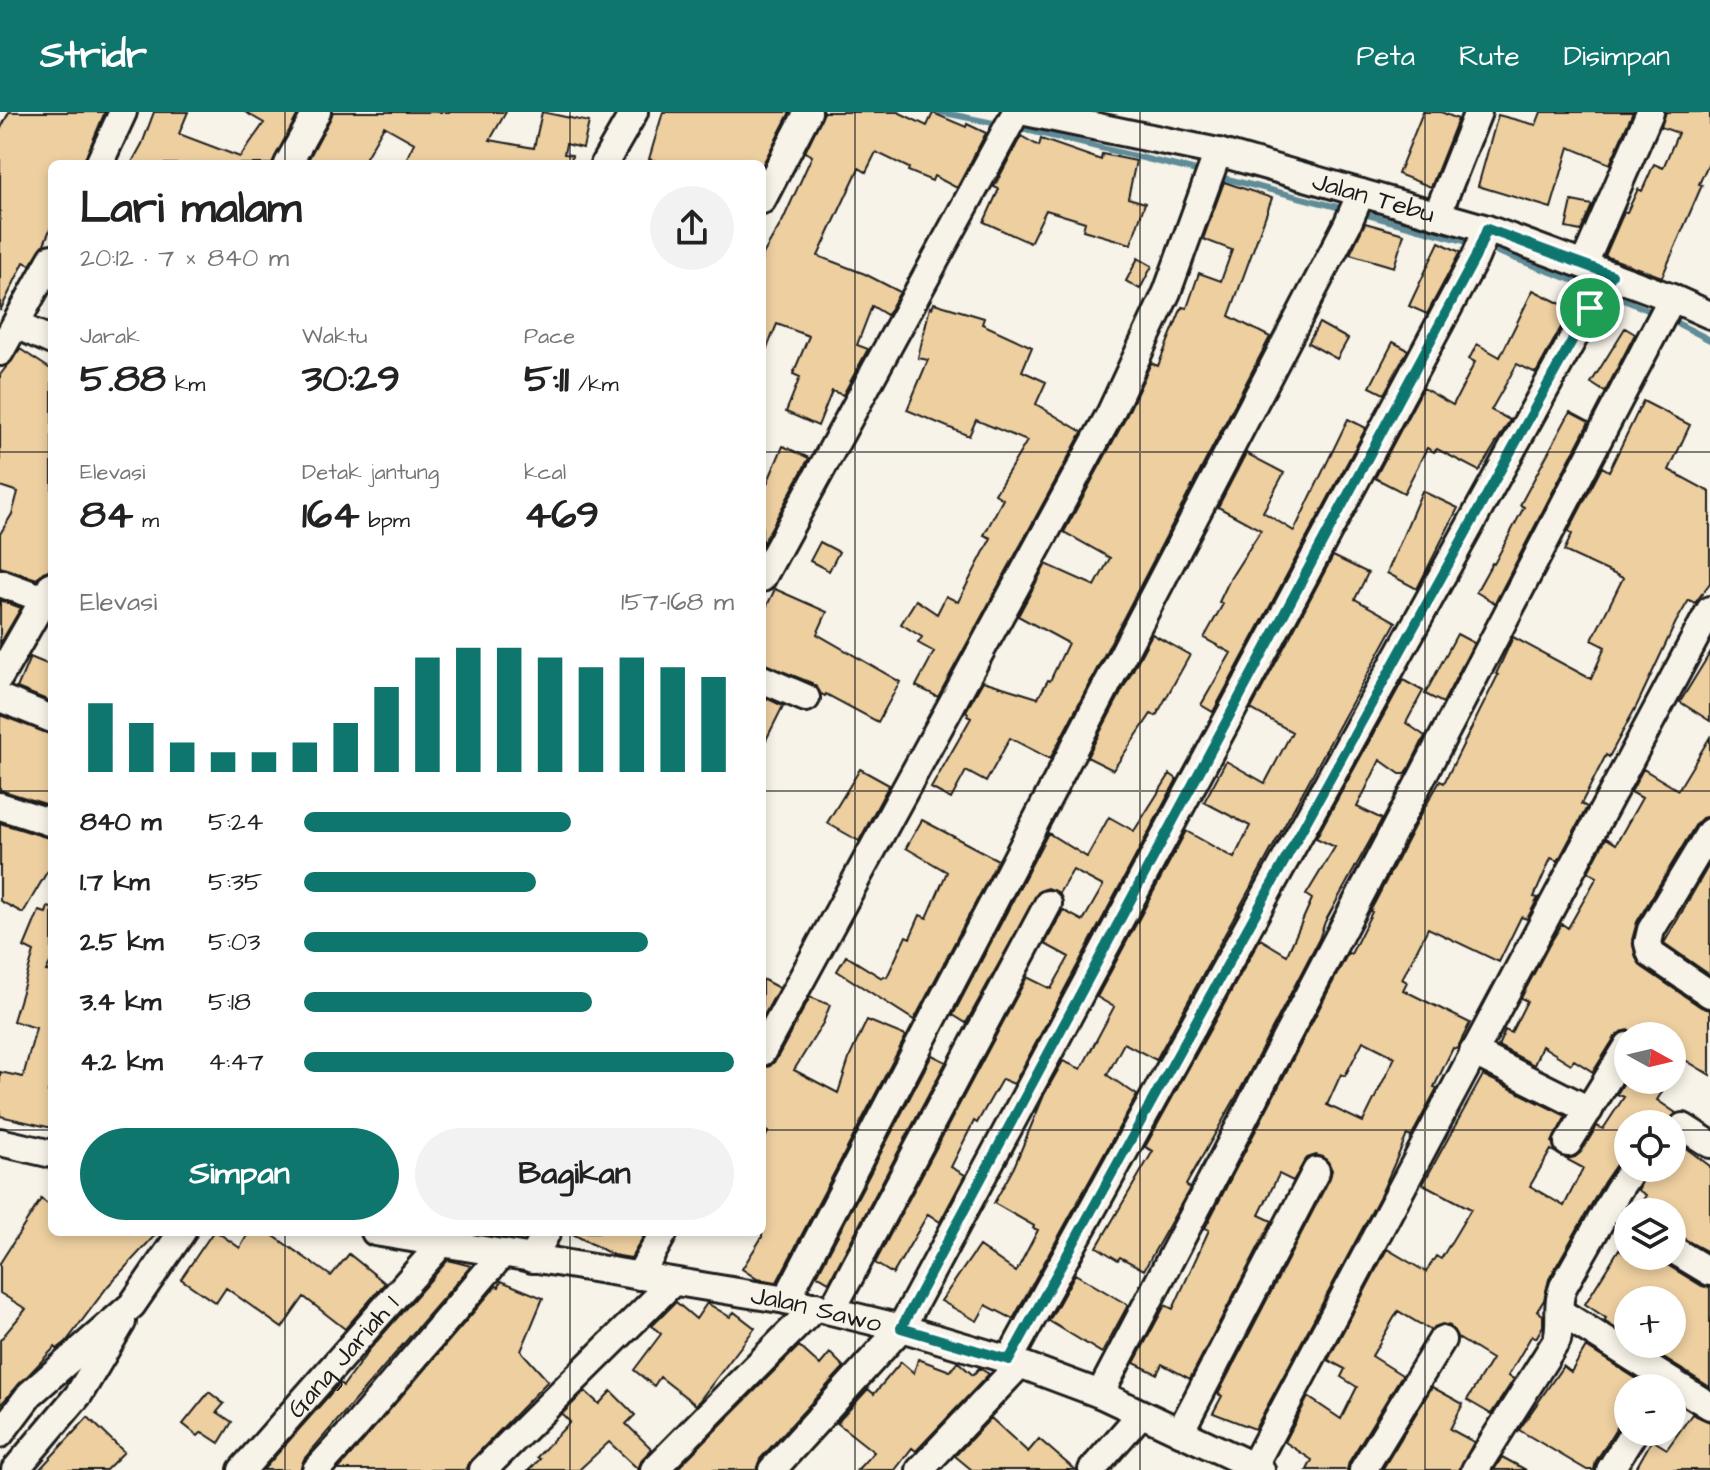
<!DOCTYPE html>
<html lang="id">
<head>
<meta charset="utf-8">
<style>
  :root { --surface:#fff; --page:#f2f2f2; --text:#222; --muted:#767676; --accent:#0f766e }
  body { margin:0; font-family:"Architects Daughter",sans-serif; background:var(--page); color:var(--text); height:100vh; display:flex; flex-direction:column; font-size:30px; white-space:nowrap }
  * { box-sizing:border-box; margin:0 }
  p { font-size:26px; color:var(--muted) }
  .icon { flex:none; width:44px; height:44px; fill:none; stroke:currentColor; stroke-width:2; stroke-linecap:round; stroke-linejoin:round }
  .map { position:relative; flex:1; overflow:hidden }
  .drawer { position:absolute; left:48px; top:48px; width:718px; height:1076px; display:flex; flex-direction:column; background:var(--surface); border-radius:12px; box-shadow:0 4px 12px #0003 }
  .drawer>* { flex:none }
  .needle { width:52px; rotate:98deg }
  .buttons { position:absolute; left:1614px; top:910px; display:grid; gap:16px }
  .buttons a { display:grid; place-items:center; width:72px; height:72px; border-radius:50%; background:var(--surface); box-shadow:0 4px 12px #0003; font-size:40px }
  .pin { position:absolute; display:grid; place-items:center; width:68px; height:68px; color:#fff; margin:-34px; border:4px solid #fff; border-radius:50%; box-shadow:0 2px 8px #0007 }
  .round { display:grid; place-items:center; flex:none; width:84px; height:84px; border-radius:42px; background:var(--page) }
  .headline { display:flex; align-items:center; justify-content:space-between; height:136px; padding:0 32px }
  h1 { font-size:44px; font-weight:700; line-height:60px }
  .figures { display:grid; grid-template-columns:repeat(3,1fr); gap:12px; height:136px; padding:8px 32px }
  .figures div { display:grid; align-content:center }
  .figures b { font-size:40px; font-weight:700 }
  .figures small { font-size:22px; font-weight:400 }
  .figures p { font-size:22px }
  .chart { height:224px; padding:16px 32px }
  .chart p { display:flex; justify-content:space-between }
  .chart svg { width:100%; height:144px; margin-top:8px; stroke:var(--accent); stroke-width:6 }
  .button { display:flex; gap:16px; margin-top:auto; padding:16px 32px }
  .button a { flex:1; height:92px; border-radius:48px; background:var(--accent); color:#fff; font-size:32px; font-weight:700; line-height:92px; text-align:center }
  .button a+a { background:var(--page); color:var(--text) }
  ul { padding:0 32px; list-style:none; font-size:26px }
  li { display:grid; grid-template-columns:128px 96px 1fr; align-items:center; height:60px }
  li i { height:20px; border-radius:10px; background:var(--accent) }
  header { display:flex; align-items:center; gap:48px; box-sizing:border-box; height:112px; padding:0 40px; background:var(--accent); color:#fff }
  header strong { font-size:38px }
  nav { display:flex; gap:44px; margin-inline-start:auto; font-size:28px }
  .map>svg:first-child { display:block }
</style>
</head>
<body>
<header>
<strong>Stridr</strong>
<nav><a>Peta</a><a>Rute</a><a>Disimpan</a></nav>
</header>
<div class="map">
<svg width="1710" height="1358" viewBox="0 0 1710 1358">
  <rect width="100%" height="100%" fill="#f7f3e8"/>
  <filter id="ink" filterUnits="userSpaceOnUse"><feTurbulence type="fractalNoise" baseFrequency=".0125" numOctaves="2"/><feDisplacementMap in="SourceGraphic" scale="16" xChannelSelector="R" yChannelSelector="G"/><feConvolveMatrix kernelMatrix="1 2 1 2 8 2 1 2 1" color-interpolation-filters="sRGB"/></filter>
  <g filter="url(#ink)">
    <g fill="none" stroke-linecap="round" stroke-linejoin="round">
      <!-- stream -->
      <path stroke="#5f8c98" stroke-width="6" d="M940,0L1003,13
        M1014,15L1205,61
        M1216,64L1345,97
        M1360,101L1472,131
        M1487,136L1596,177
        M1607,181L1655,201
        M1669,207L1710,228"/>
    </g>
    <!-- building -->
    <path fill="#edcfa0" stroke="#1c1c1c" stroke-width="2" fill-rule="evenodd" d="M9,0H105L83,52H52V113L44,132L30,153L24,150L0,199V18Z
      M154,0H188L179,22L240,45L264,11L245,0H299L272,52H131L142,32Z
      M333,0H506L490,28L534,36L542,0L589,10L583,36L566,32L564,42L572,43L571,52H404L414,31L384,14L362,52H306Z
      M663,0H790L763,52H666L649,47Z
      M824,0H898L927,14L933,1L966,15L967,12L986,21L957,76L934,64L932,69L908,59L909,56L876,40L866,60L859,56L818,144L865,162L900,180L887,203L872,194L857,233L868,237L843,283L832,279L818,314L786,300L800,265L793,262L809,224L777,212L762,248V144L783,108L812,44L805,40Z
      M1423,0H1441L1458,7L1431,75L1398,62Z
      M1541,0H1633L1610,52L1569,35L1551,96L1478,74L1498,3L1536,13Z
      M1666,0H1710V48L1699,72L1702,73L1662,165L1605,144L1624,100H1627L1638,77L1642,79L1654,52L1663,56L1678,21L1661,15Z
      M1021,24L1039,34L1041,27L1101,48L1102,42L1136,49L1128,86L1145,91L1131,132L1083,118L1085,110L1046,98L1030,131L984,110L999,77L994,75Z
      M1224,70L1272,86L1229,204L1270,225L1050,647L1010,626L986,670L966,659L951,687L931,676L971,606L967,604L968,601L966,599L983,569L1038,586L1048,568L1050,569L1068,531L1018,504L1046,452L1095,474L1110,446L1064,420L1124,309L1151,251L1158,254L1182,195L1187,196L1199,161L1221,169L1232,138L1203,127Z
      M1572,89L1592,93L1581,119L1566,116Z
      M1365,111L1404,122L1394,155L1350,142Z
      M1439,130L1460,140L1427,202L1409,194Z
      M1138,146L1152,154L1140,177L1126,169Z
      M1533,178L1571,197L1536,261L1517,252L1491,298L1510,308L1479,359L1437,337L1434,340L1427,336L1404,381L1375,366L1423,276L1453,293L1475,250L1469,247L1477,232L1500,245Z
      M934,191L984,206L982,212L1032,235L1022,259L1046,270L1036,292L1082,320L938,585L916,574L934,540L918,531L922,525L901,512L916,488L937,502L946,484L958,490L991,426L984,423L1003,387L995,382L1027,329L976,308L969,324L907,298L928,248L918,246L930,195L932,196Z
      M1319,211L1348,227L1337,247L1308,231Z
      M1625,216L1635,222L1605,280L1591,271Z
      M1393,230L1408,238L1384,282L1370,275Z
      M20,237L52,258V451L49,458L43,460L37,467L0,455V422L12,402L18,380L0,374V263Z
      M1643,289L1690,313L1669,358L1710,380V471L1695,491L1689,488L1676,510L1637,593L1609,645L1606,643L1581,692L1587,695L1558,749L1551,746L1534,785L1538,786L1527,807L1521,805L1499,850L1428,816L1402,867L1407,870L1403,878L1470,911L1457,937L1453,936L1434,975L1437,976L1411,1025L1407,1023L1381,1082L1255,1317L1213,1301L1222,1284L1218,1282L1330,1066L1332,1058L1324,1045L1316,1043L1307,1046L1293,1069L1279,1062L1259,1103L1272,1109L1190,1267L1162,1252L1157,1262L1134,1251L1165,1193L1173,1197L1209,1118L1205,1116L1348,841L1351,842L1372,800L1370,799L1374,792L1417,709L1440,669L1444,671L1498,563L1496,562L1513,525L1591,567L1605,535L1592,528L1623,466L1564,439L1572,422L1568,420L1602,355L1609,359ZM1363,929L1395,945L1363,1010L1327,993L1341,962L1345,964Z
      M1570,300L1589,310L1495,491L1476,480L1492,451L1494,452L1524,395L1520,393Z
      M1348,307L1366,316L1213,600L1201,593L1231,541L1204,526L1223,492L1219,490L1230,467L1261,418L1218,395L1246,341L1284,361L1263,400L1294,419Z
      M783,334L809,346L762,433V383Z
      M1422,379L1458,396L1417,477L1387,461Z
      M820,430L839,440L829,459L810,449Z
      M1333,444L1368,461L1355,487L1396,510L1156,948L1124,931L1107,963L1137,983L1013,1207L986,1193L977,1209L941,1189L979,1134L1016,1160L1038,1118L1033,1116L1034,1114L994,1091L1014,1055L1044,983L1063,949L1081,957L1114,895L1097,885L1186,719L1234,746L1250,714L1204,690L1226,649L1265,671L1292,620L1251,597Z
      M775,477L827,500L817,522L900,570L878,610L826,582L825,584L821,582L812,571L762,551V504Z
      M0,488L21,496L0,532Z
      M1152,522L1190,543L1156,604L1151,602L1113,658L1087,645Z
      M1457,522L1474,531L1443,591L1425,582Z
      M1710,541V609L1680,590Z
      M30,545L52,554V590L17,576Z
      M1403,568L1423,579L1406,611L1425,624L1406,662H1400L1380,648L1357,695L1382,707L1325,810L1319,827L1244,971L1186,1073L1190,1076L1144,1158L1120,1145L1118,1148L1097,1135L1153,1039L1145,1035L1260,827L1287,843L1312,787L1306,783L1335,735L1316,726Z
      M762,584L783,594L762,636Z
      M0,603L52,623V694L0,678Z
      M1710,625V704L1702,706L1696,712L1637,810L1632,828L1636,846L1642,855L1701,895L1710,898V963L1672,940V924H1640L1629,918L1621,920L1615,925L1593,960L1574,948L1571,952L1542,934L1534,953L1498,934L1505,918L1511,921L1527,889L1521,886L1549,833L1562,812L1568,816L1597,765L1588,760L1606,726L1616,732L1642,686L1631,680L1643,657L1678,678Z
      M860,657L889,673L859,729L827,711Z
      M1170,662L1177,667L1014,972L1002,967L977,1011L974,1009L951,1055L965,1063L940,1110L928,1102L893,1162L875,1151L1027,865L1051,877L1069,845L1045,832L1063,798L1083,809L1103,774L1073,758L1059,781L1048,776L1039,779L966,911L953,903L1048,721L1087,745L1109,705L1134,719Z
      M922,708L998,748L914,908L837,859L846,844L882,866L883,864L887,865L906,824L910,826L920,803L927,806L947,760L906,736Z
      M0,711L52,727V763L47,760L23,801L0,789Z
      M1710,751V863L1664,831Z
      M48,795L52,796V847L46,859L52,860V964L48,980L52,981V1016L0,1004V960L23,965L36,916L13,909L34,840L24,835L39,799L46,801Z
      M762,867L779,876L762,907Z
      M810,885L830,893L823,911L794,958L838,981L850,944L867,908L906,924L777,1170L757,1167L742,1157L762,1125V1033L768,1020L762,1017V956L770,954L776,948Z
      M932,943L946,950L829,1170L817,1163Z
      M1483,963L1566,1004L1552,1030L1556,1041L1551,1038L1530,1074L1564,1094L1583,1056L1566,1047L1575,1045L1581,1040L1597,1014L1603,1017L1624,985L1617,982L1628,964V968H1641L1662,980L1657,988L1676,1001L1668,1012H1628V1041L1620,1047L1604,1070L1549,1167L1544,1188L1537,1199L1543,1203V1214L1536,1226L1532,1223L1508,1264L1514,1267L1491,1302L1467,1288L1492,1247L1458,1226L1450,1214L1442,1212L1430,1218L1398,1199L1372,1244L1402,1263L1349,1350L1347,1358H1307L1312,1348L1285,1330L1308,1285L1341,1307L1357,1275L1341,1265L1345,1257L1328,1248L1387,1137L1426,1160L1436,1144L1441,1147L1471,1097L1423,1072Z
      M1672,1026L1710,1054V1141L1672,1121V1100H1636L1646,1083L1638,1078L1649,1056H1672Z
      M41,1087L52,1095V1120H158L108,1174L66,1230L57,1237L55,1235L0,1293V1228L26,1197L0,1181V1151Z
      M213,1120H217L240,1136L249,1120H268L331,1164L349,1142L385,1171L345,1217L304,1185L282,1216L226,1176L216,1191L181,1167Z
      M569,1120H646L631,1146L613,1143Z
      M1619,1137L1628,1144H1658L1664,1151L1702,1174L1710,1176V1275L1641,1232H1672V1188H1628V1224L1604,1209L1606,1206L1585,1192Z
      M448,1148L471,1154L304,1347L300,1358H263L340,1271L343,1274L370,1237Z
      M1075,1162L1128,1193L1102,1241L1049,1209Z
      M501,1169L543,1186L521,1239L548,1269L472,1347L465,1358H338L496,1174L499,1175Z
      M676,1190L696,1207L707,1191L730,1205L734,1200L755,1216L696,1293L660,1265L654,1274L634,1258L661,1222L652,1214Z
      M799,1234L820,1253L830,1241L844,1255L760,1347L756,1358H676Z
      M1586,1235L1651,1276H1628V1305L1620,1311L1596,1349L1594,1358H1587L1519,1318L1563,1254L1571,1260Z
      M918,1247L950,1259L958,1250L973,1263L979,1256L989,1262L916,1339L912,1336L895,1358H857L874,1340L837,1311L868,1277L874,1282L901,1250L914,1261Z
      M1432,1275L1463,1292L1450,1317L1474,1330L1459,1358H1382Z
      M585,1279L599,1292L611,1279L635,1303L626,1312L652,1337L642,1347L638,1357L609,1330L579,1358H529L540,1347L537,1345L570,1310L562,1302Z
      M209,1280L224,1292L217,1300L232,1310L219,1331L202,1320L198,1324L183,1312Z
      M1692,1302L1710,1310V1358H1635L1652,1328L1667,1337Z
      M88,1305L124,1340L106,1358H39Z
      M991,1306L1028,1340L1039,1327L1075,1358H972L955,1344Z
      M1502,1345L1526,1358H1494Z"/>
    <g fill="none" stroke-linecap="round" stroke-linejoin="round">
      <defs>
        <g id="minor">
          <path id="s1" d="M1026,0L1218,40L1487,117L1672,186L1710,203"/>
          <path d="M99,52L123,0"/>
          <path d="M288,52L317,0"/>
          <path d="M604,52L634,0"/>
          <path d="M762,88L808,0"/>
          <path d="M1437,103L1478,0"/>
          <path d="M1584,152L1650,0"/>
          <path d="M16,213L52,229"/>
          <path d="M0,240L52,146"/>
          <path d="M762,466L1016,0"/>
          <path d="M0,471L44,487"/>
          <path d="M0,564L52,473"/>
          <path d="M762,567L806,586"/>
          <path d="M0,586L52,607"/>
          <path d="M0,694L52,711"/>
          <path d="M1710,720L1651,818L1648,831L1651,842L1710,882"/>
          <path d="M762,940L1110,302L1167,180L1218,40"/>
          <path d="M1473,940L1589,998"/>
          <path d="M1683,1015L1710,1032"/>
          <path d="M0,1030L52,1042"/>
          <path d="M1568,1031L1628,934"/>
          <path id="s2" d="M375,1120L786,1188L901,1216L1009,1248L1100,1282L1261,1358"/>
          <path d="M1672,1137L1710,1160"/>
          <path d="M532,1147L547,1120"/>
          <path d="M639,1164L664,1120"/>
          <path d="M786,1188L1347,113L1361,81"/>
          <path d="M832,1198L1048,792"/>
          <path d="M1560,1200L1710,1294"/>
          <path d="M1009,1248L1590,196L1612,163"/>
          <path d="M1100,1282L1672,186"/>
          <path d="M1180,1320L1316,1059"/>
          <path d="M0,1322L30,1282L132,1193L182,1120"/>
          <path d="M1253,1355L1710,498"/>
          <path d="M15,1358L79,1282L122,1210"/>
          <path id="s3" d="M242,1358L442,1131"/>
          <path d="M316,1358L351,1320L503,1141"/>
          <path d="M483,1358L673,1170"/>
          <path d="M654,1358L816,1194"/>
          <path d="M772,1358L901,1216L1475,146L1487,117"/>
          <path d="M920,1358L1020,1252"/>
          <path d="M1092,1358L1141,1302"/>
          <path d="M1363,1358L1442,1228"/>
          <path d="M1475,1358L1557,1228C1562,1210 1556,1192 1563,1175L1618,1078L1633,1056"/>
          <path d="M1610,1358L1634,1320"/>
        </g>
      </defs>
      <!-- minor casing -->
      <use href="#minor" stroke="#1c1c1c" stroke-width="32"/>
      <!-- minor -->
      <use href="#minor" stroke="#f7f3e8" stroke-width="26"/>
    </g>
  </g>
  <g fill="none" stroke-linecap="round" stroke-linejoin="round" filter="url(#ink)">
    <defs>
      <path id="route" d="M1487,117L1612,163L1590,196L1009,1248L901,1216L1475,146Z"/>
    </defs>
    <!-- route casing -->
    <use href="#route" stroke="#fff" stroke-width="16"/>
    <!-- route -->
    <use href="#route" stroke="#0f766e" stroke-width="10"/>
  </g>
  <!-- grid -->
  <path fill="none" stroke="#1c1c1c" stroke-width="2" stroke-opacity="0.55" d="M285,0V52M570,0V52M855,0V1358M1140,0V1358M1425,0V1358M0,340H52M762,340H1710M0,679H52M762,679H1710M0,1018H52M762,1018H1628M1672,1018H1710M285,1120V1358M570,1120V1358"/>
  <g text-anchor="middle" stroke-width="7" stroke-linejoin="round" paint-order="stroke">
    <!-- street labels -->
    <g font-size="26" fill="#1c1c1c" stroke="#f7f3e8">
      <text dy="9" stroke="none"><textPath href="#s1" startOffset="358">Jalan Tebu</textPath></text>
      <text dy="9" stroke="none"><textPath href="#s2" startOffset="448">Jalan Sawo</textPath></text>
      <text dy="9" stroke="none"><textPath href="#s3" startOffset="152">Gang Jariah 1</textPath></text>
    </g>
  </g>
</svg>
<div class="buttons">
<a><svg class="needle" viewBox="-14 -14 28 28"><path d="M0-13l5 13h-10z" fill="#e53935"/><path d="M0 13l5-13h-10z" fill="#767676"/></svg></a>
<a><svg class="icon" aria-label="locate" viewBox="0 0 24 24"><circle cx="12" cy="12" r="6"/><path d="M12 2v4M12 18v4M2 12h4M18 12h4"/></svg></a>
<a><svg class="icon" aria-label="layers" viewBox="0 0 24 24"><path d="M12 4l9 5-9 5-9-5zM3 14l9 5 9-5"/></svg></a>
<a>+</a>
<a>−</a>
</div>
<div class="pin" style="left:1590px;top:196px;background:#1e9e55"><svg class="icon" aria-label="arrive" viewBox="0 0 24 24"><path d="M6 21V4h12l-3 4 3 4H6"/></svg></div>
<section class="drawer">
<div class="headline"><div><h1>Lari malam</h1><p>20:12 · 7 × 840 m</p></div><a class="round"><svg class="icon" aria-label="share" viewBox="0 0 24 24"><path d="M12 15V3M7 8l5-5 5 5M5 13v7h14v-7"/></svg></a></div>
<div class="figures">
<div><p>Jarak</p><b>5.88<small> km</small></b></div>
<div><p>Waktu</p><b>30:29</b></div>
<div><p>Pace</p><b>5:11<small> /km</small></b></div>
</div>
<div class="figures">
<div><p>Elevasi</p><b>84<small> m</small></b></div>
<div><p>Detak jantung</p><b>164<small> bpm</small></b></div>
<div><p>kcal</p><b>469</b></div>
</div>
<div class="chart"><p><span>Elevasi</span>157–168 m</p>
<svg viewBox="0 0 160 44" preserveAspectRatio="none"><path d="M5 44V23M15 44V29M25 44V35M35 44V38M45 44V38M55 44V35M65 44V29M75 44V18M85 44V9M95 44V6M105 44V6M115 44V9M125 44V12M135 44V9M145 44V12M155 44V15"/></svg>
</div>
<ul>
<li><b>840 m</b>5:24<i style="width:62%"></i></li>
<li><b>1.7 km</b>5:35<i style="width:54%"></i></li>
<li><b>2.5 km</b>5:03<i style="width:80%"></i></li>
<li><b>3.4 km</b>5:18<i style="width:67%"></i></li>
<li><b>4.2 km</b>4:47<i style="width:100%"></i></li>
</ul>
<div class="button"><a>Simpan</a><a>Bagikan</a></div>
</section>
</div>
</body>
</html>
